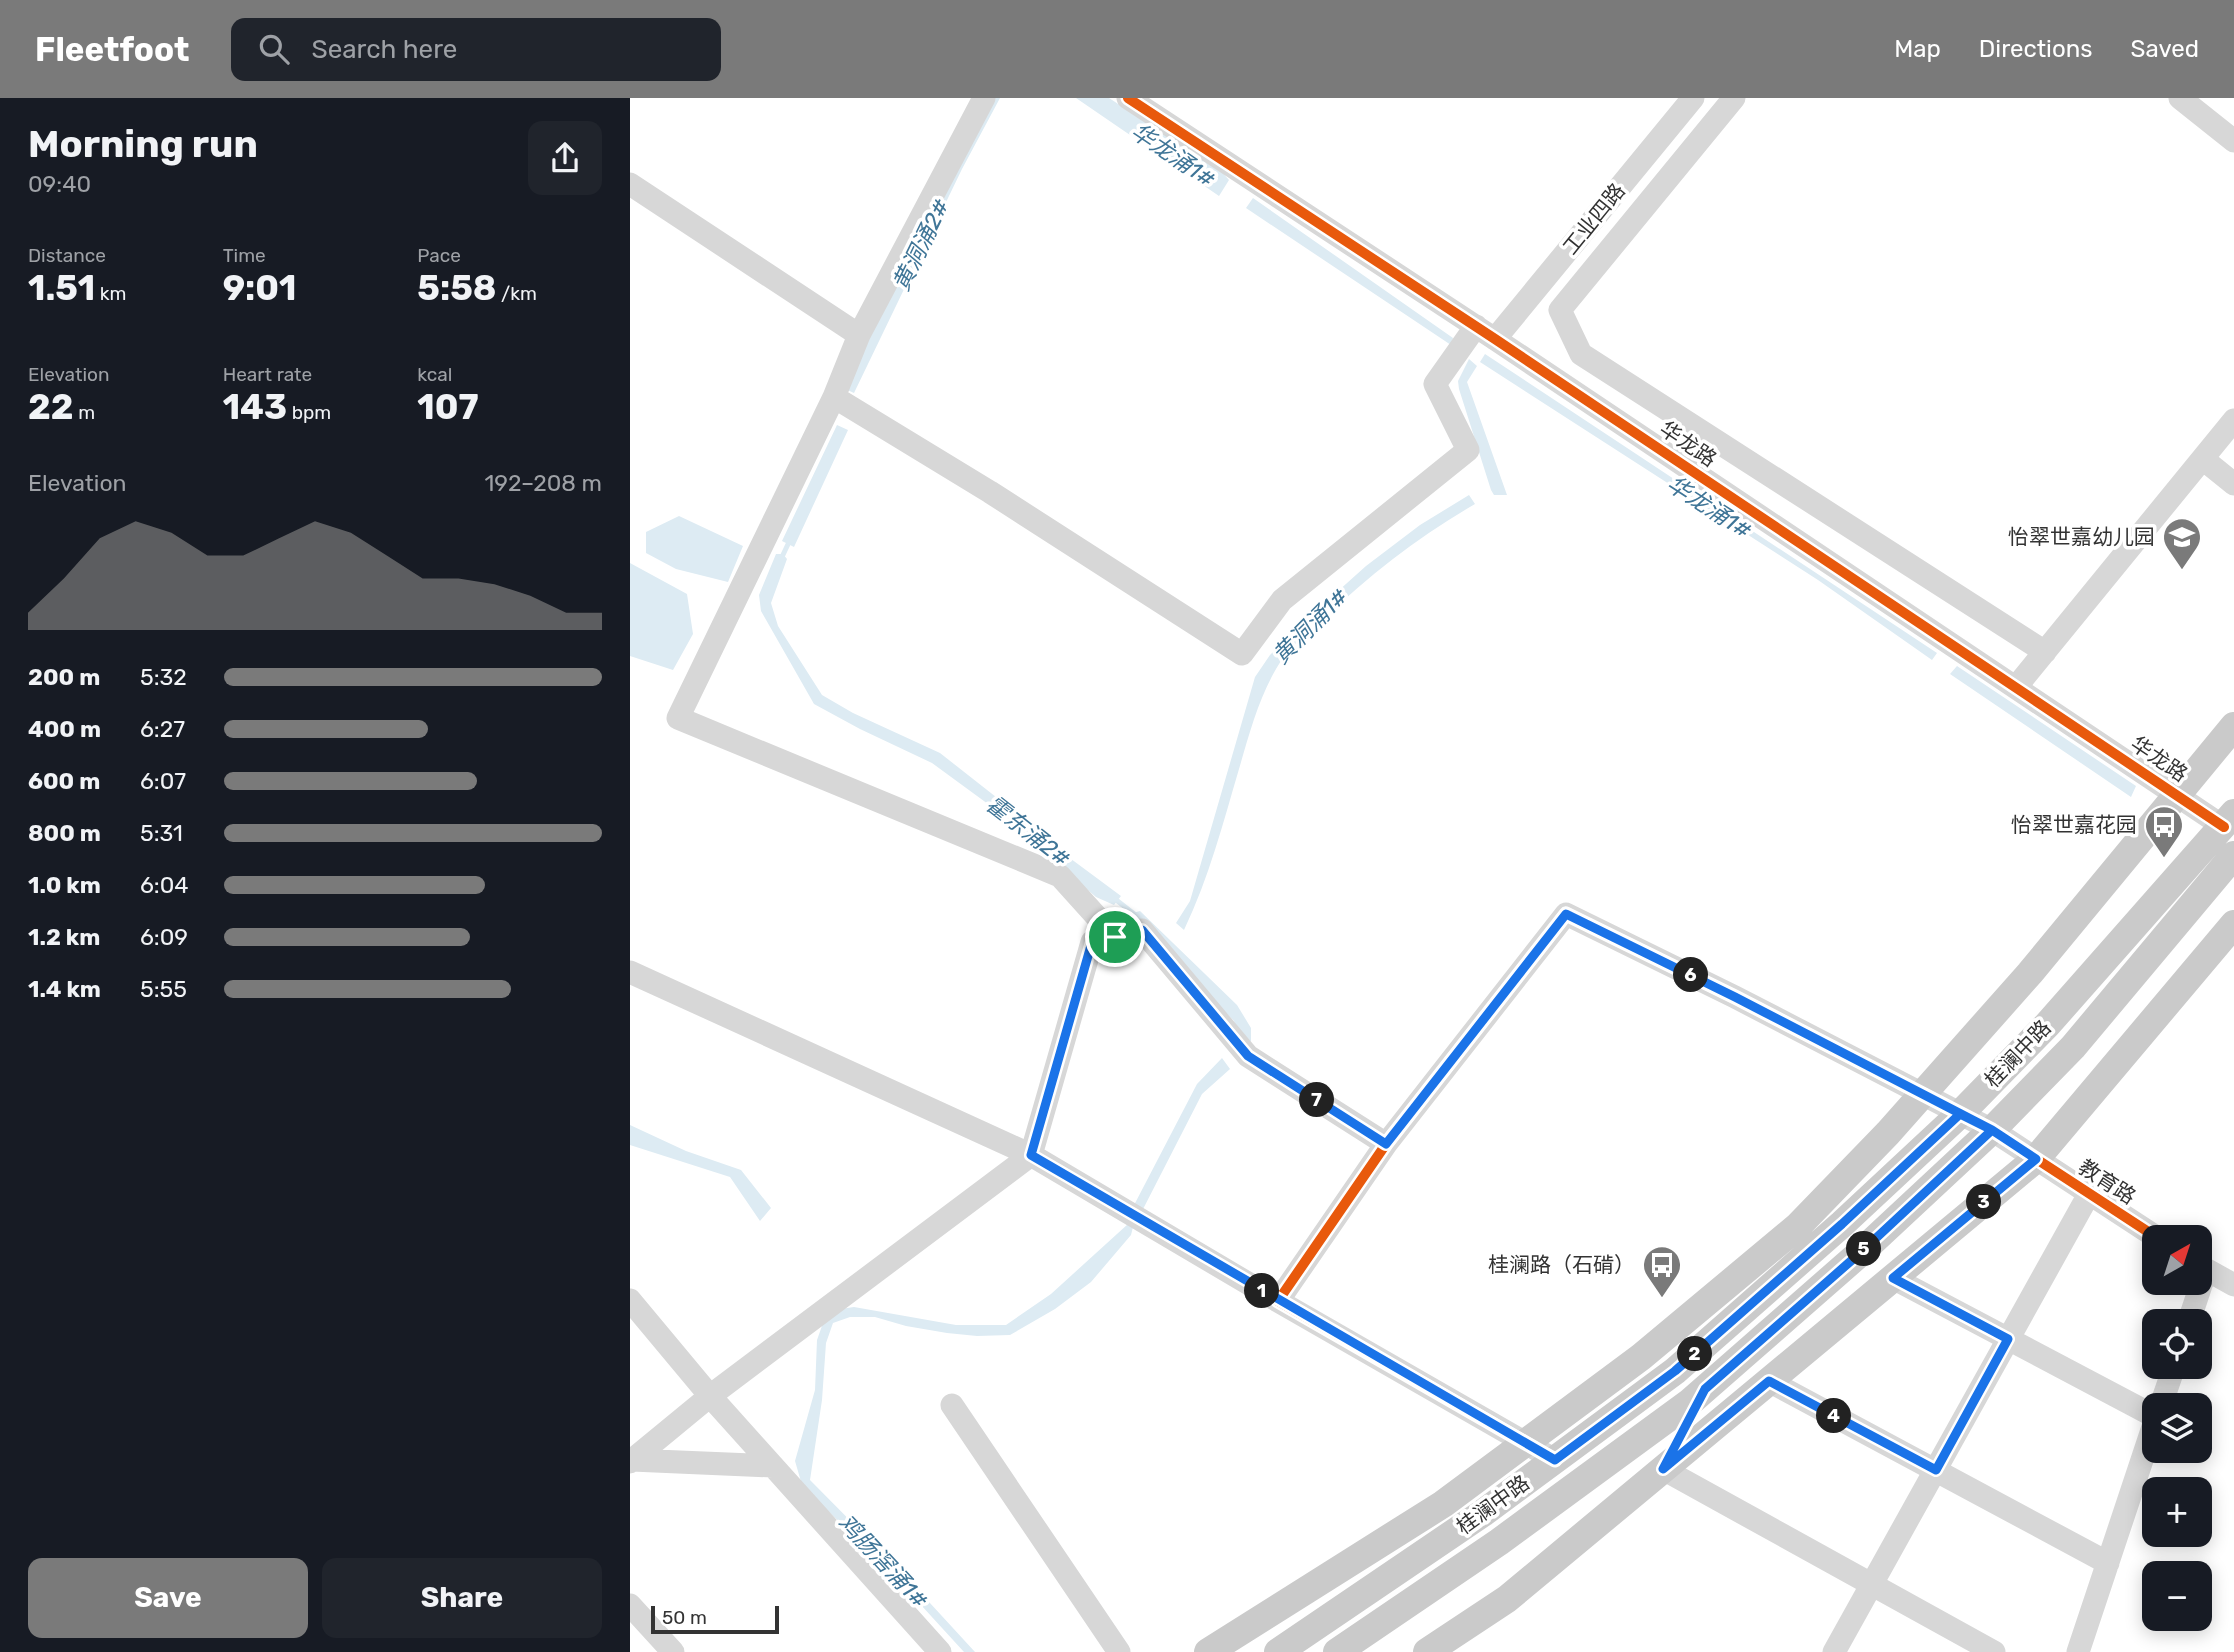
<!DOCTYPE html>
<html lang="en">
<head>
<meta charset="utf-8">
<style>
  :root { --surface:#171b24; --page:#20242c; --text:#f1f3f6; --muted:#9ea1a6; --accent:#7a7a7a }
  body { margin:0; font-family:Rubik,"Noto Sans SC",sans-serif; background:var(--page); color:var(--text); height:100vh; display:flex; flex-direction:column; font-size:26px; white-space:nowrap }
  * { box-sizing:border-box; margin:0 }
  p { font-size:23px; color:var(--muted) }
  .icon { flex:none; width:38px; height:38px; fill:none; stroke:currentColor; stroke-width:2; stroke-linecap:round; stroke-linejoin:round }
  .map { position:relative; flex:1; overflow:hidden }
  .side { display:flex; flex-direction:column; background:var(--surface); width:630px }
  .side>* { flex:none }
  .needle { width:46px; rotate:39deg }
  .tools { position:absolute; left:1512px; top:1127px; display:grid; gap:14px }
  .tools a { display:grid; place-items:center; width:70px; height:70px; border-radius:14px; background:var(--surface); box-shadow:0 4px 18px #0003; font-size:35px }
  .scale { position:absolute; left:21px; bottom:18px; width:128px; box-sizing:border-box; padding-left:7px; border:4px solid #333; border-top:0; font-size:19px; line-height:24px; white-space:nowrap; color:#333; -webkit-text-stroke:5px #fff; paint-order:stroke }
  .pin { position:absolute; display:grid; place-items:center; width:60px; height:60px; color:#fff; margin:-30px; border:4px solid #fff; border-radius:50%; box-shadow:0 2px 7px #0007 }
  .km { position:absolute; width:35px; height:35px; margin:-18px; border-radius:50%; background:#222; color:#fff; font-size:19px; line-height:35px; text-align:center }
  .round { display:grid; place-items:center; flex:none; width:74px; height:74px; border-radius:14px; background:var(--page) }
  .overview { display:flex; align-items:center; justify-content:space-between; height:119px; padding:0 28px }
  h1 { font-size:38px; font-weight:700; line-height:52px }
  .figures { display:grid; grid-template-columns:repeat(3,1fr); gap:10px; height:119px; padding:7px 28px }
  .figures div { display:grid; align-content:center }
  .figures b { font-size:35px; font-weight:700 }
  .figures small { font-size:19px; font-weight:400 }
  .figures p { font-size:19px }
  .chart { height:196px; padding:14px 28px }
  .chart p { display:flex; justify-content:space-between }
  .chart svg { width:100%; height:126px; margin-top:7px; fill:var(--accent); opacity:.7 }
  .button { display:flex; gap:14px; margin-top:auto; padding:14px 28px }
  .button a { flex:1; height:80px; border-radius:14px; background:var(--accent); color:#fff; font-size:28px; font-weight:700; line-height:80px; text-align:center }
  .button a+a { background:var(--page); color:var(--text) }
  ul { padding:0 28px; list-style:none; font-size:23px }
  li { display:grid; grid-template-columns:112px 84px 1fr; align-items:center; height:52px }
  li i { height:18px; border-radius:9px; background:var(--accent) }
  header { display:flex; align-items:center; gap:42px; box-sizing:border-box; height:98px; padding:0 35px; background:var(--accent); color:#fff }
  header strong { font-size:33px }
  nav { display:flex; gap:38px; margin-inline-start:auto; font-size:24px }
  .search { width:490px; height:63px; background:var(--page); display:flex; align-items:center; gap:18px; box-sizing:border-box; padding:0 24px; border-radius:14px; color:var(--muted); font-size:26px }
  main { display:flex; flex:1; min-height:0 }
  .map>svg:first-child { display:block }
</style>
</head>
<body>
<header>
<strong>Fleetfoot</strong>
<div class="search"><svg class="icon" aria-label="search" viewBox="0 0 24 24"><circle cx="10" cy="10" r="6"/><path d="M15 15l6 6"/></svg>Search here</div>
<nav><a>Map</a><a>Directions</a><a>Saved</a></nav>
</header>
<main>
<section class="side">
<div class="overview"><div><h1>Morning run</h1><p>09:40</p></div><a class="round"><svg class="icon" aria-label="share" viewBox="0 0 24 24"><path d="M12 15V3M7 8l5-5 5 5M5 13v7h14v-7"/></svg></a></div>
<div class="figures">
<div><p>Distance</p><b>1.51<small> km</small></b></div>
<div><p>Time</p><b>9:01</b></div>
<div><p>Pace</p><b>5:58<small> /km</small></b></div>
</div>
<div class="figures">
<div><p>Elevation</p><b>22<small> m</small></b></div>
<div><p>Heart rate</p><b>143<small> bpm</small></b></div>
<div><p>kcal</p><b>107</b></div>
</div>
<div class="chart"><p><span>Elevation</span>192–208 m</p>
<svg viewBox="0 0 160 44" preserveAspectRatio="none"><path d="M0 44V38L10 26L20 12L30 6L40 10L50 18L60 18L70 12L80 6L90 10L100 18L110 26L120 26L130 28L140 32L150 38L160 38V44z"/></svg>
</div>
<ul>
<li><b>200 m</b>5:32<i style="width:100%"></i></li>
<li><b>400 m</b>6:27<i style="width:54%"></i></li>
<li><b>600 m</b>6:07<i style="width:67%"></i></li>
<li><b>800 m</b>5:31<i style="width:100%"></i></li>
<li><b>1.0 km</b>6:04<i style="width:69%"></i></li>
<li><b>1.2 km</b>6:09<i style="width:65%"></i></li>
<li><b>1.4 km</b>5:55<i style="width:76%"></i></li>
</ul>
<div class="button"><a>Save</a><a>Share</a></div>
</section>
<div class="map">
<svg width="1604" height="1554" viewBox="0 0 1604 1554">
  <rect width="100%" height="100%" fill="#fff"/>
  <!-- water -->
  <path fill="#ddebf3" d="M359,0H370L332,71L224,295L213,290Z
    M446,0H479L591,73L599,82L589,98Z
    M623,100L823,240L821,247L616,110Z
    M855,256L1307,555L1302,562L1188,482L850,264Z
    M839,261L847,268L837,284L877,397H864L861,392L829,291L828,283Z
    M207,327L218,332L164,449L152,443Z
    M839,397L845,406C788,439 741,476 693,521C676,536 657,551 646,571C628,602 619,637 609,671C593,725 579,780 554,832L546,825L560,803L625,579L640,557L668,529L736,468L790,427Z
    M49,418L113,448L98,484L46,471L16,455V434Z
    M146,456H153L157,461L141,505L148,528L192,597L223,615L310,655L380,710L402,732L491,798L484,807L466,799L403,745L391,740L358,706L302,665L230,631L184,606L131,513L129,497Z
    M0,465L57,496L63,536L43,572L0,558Z
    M1327,568L1506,688L1501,699L1320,576Z
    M510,813L607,907L621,930V943L609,941L604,923L503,820V815Z
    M592,960L600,971L572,996L510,1117L502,1111L567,986Z
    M0,1027L56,1053L111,1072L141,1110L130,1123L100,1079L0,1047Z
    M498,1126L503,1129L501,1137L461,1184L425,1211L380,1237L347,1238L317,1235L276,1228L245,1219H220L203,1225L196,1245L192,1302L180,1382L277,1480L345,1554H334L269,1483L172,1387L165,1363L185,1292L187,1242L193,1225L204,1212L224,1209L326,1227H376L421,1196Z"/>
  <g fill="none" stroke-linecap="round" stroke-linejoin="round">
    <!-- stream -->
    <path stroke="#ddebf3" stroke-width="5" d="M151,461L160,442
      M485,801L508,819"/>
    <!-- minor -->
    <path stroke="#d7d7d7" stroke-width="23" d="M498,0L865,241L1594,729
      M1104,0L930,212L951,256L1415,554
      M1550,0L1604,43
      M0,86L229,237L354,0
      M229,237L204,299L360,394L612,556L652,502L838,352L805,286L846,228
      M865,241L1063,0
      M204,299L48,620L430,778L485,839
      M1573,361L1604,386
      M1386,589L1604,322
      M0,874L401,1057L80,1298L310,1554
      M1570,1168L1604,1187
      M1263,1180L1524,1318
      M0,1202L80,1298L0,1364
      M648,1203L401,1057L462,844L512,832L618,958L756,1046
      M1559,1223L1576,1172
      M1139,1283L1478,1465
      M322,1307L489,1554
      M1531,1307L1544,1269
      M2,1362L143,1368
      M925,1362L648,1203L756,1046L936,816L1105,899L1362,1032L1526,1139
      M1033,1371L1364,1554
      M0,1507L43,1554
      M1204,1554L1459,1096
      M1448,1554L1524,1326"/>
    <!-- major -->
    <path stroke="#cacaca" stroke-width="28" d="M578,1554L813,1406L1011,1259L1168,1128L1258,1035L1400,875L1604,628
      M648,1554L853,1415L1045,1273L1212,1126L1330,1016L1417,927L1604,715
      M707,1554L869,1444L1060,1304L1230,1155L1362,1032L1443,949L1604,757
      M797,1554L877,1501L1406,1061L1604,826"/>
    <defs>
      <path id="cycleway" d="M498,0L865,241L1594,729
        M925,1362L648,1203L756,1046L936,816L1105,899L1362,1032L1526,1139"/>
    </defs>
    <!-- cycleway casing -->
    <use href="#cycleway" stroke="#fff" stroke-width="15"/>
    <!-- cycleway -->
    <use href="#cycleway" stroke="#e8590c" stroke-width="10"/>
  </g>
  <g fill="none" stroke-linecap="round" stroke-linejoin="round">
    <defs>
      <path id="route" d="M485,839L462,844L401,1057L925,1362L1045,1273L1212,1126L1330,1016L1362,1032L1406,1061L1263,1180L1378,1241L1306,1372L1139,1283L1033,1371L1075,1291L1230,1155L1362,1032L1105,899L936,816L756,1046L618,958L512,832L485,839"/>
    </defs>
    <!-- route casing -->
    <use href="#route" stroke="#fff" stroke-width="14"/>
    <!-- route -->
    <use href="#route" stroke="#1a73e8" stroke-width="9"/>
  </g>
  <!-- icons -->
  <defs>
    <symbol id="school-pin" viewBox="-11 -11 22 30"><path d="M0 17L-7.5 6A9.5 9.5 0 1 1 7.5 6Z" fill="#7a7a7a" stroke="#fff"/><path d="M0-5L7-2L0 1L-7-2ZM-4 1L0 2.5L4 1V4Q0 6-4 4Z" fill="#fff"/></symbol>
    <symbol id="bus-pin" viewBox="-11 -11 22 30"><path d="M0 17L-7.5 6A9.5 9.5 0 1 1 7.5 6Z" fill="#7a7a7a" stroke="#fff"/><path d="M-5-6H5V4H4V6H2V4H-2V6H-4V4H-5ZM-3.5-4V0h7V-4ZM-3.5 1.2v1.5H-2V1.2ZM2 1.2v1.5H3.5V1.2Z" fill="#fff"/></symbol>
  </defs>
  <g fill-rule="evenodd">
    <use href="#school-pin" x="1530" y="417" width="44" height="60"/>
    <use href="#bus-pin" x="1512" y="705" width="44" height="60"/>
    <use href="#bus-pin" x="1010" y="1145" width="44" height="60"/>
  </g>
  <g text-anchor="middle" stroke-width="7" stroke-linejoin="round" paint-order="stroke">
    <!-- street labels -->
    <g font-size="21" fill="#333" stroke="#fff">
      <text transform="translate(964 121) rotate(-51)" y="7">工业四路</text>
      <text transform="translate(1058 346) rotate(34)" y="7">华龙路</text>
      <text transform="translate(1529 661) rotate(34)" y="7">华龙路</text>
      <text transform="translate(1388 956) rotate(-46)" y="7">桂澜中路</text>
      <text transform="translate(1477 1084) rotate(33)" y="7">教育路</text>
      <text transform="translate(863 1407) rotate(-36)" y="7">桂澜中路</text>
    </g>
    <!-- poi labels -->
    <g font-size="21" fill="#333" stroke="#fff" text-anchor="end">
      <text x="1525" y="446">怡翠世嘉幼儿园</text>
      <text x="1507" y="734">怡翠世嘉花园</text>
      <text x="1005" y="1174">桂澜路（石𬒔）</text>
    </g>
    <!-- water labels -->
    <g font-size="23" font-style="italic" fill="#3f7597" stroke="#fff">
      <text transform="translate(543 57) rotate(34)" y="8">华龙涌1#</text>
      <text transform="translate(291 147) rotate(-64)" y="8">黄洞涌2#</text>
      <text transform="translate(1079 409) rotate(33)" y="8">华龙涌1#</text>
      <text transform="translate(680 528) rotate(-45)" y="8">黄洞涌1#</text>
      <text transform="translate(398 733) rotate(38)" y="8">霍东涌2#</text>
      <text transform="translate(253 1463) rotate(47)" y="8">鸡肠滘涌1#</text>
    </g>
  </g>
</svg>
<div class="tools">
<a><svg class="needle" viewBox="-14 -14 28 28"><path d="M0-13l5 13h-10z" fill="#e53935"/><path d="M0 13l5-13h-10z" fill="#9ea1a6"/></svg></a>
<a><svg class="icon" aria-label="locate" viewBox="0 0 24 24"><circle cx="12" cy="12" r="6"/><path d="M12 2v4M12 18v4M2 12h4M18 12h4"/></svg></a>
<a><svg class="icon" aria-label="layers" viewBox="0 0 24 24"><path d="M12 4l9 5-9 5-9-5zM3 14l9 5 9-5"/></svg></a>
<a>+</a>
<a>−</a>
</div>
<div class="scale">50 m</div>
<div class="pin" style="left:485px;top:839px;background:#1e9e55"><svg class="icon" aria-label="arrive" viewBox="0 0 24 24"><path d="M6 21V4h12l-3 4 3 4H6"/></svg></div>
<b class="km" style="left:632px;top:1193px">1</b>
<b class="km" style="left:1065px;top:1256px">2</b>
<b class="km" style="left:1354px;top:1104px">3</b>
<b class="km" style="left:1204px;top:1318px">4</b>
<b class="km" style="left:1234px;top:1151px">5</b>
<b class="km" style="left:1061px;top:877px">6</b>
<b class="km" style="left:687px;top:1002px">7</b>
</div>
</main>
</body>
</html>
